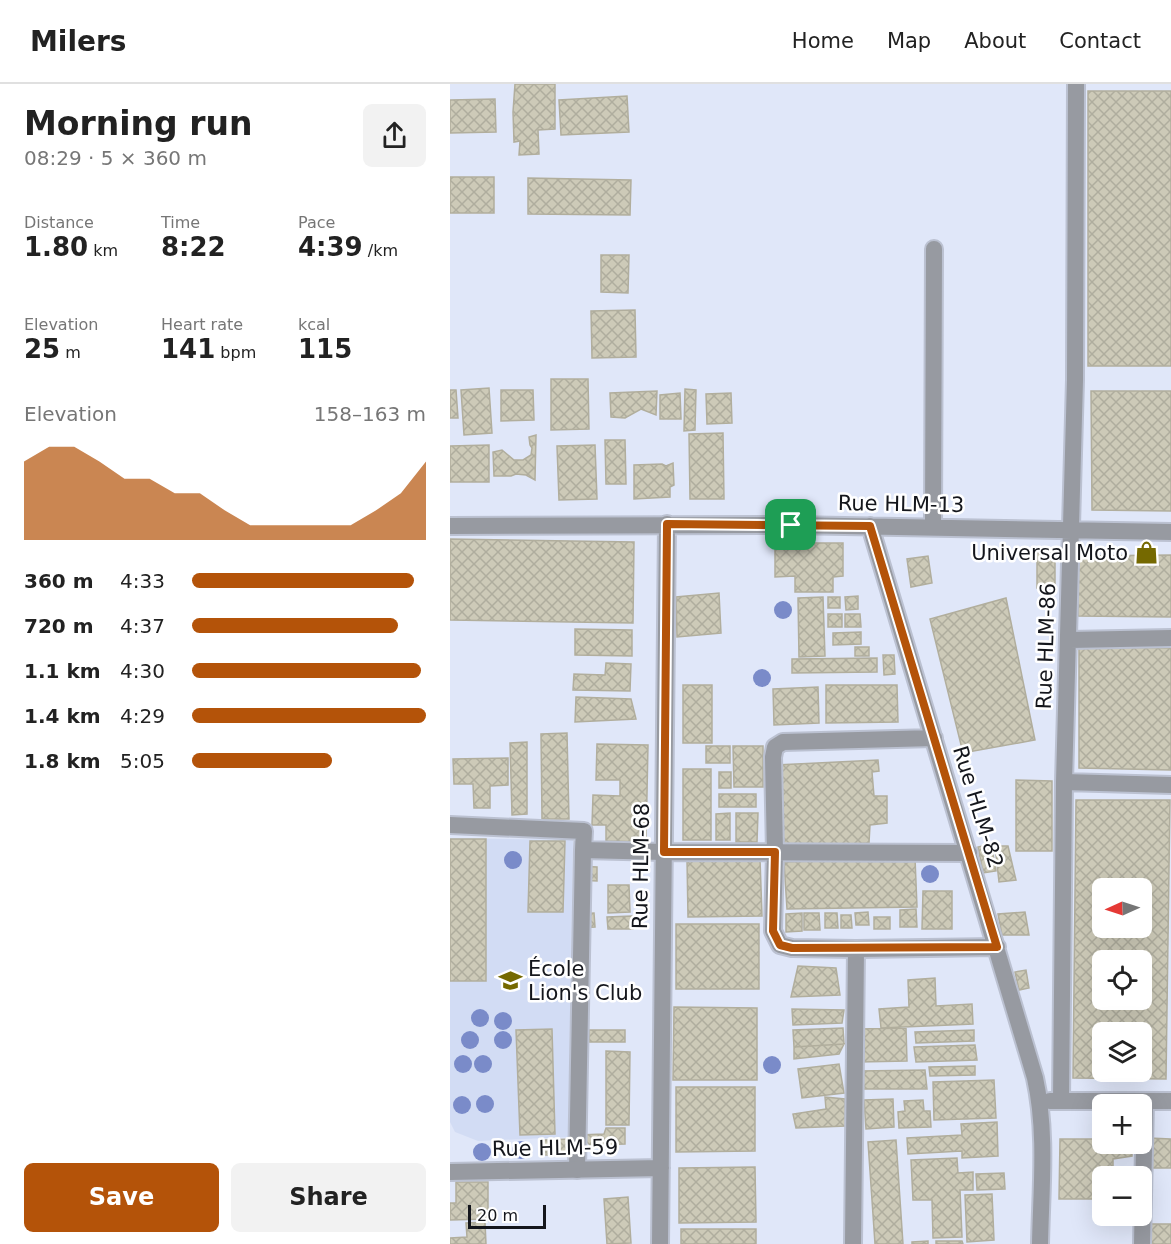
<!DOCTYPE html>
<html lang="en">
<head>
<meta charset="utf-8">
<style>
  :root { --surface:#fff; --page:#f2f2f2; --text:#222; --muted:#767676; --line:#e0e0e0; --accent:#b45309 }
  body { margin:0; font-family:"DejaVu Sans",sans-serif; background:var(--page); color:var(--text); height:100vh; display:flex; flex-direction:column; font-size:22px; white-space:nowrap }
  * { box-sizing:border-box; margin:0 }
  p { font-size:20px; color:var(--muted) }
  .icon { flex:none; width:33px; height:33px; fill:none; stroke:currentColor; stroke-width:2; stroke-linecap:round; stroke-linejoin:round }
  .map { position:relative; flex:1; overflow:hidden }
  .side { display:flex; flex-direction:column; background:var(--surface); width:450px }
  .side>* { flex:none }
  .needle { width:39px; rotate:267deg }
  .tools { position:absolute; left:642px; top:794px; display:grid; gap:12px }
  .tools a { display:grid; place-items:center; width:60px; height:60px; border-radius:9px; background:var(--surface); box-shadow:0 6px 24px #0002; font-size:30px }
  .scale { position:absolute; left:18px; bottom:15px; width:78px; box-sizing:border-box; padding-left:6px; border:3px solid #14161c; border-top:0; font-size:16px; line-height:21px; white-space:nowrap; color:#14161c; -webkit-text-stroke:4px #fff; paint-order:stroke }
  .pin { position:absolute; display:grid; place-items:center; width:51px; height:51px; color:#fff; margin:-26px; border-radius:12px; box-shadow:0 3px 9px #0006 }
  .round { display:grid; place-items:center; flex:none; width:63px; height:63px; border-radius:9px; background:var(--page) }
  .summary { display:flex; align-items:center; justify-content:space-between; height:102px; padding:0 24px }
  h1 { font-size:33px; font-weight:600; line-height:45px }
  .stats { display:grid; grid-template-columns:repeat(3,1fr); gap:9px; height:102px; padding:6px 24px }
  .stats div { display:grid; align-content:center }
  .stats b { font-size:26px; font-weight:600 }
  .stats small { font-size:16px; font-weight:400 }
  .stats p { font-size:16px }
  .chart { height:168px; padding:12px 24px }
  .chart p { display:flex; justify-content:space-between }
  .chart svg { width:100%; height:108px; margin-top:6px; fill:var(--accent); opacity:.7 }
  .button { display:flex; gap:12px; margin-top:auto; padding:12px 24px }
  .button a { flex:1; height:69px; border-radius:9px; background:var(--accent); color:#fff; font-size:24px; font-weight:600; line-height:69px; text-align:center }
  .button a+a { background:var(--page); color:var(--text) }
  ul { padding:0 24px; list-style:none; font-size:20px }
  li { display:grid; grid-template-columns:96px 72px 1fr; align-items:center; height:45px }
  li i { height:15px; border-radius:8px; background:var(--accent) }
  header { display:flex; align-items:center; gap:36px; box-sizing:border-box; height:84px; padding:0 30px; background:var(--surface); border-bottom:2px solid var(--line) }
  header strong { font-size:28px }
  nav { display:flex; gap:33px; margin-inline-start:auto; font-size:21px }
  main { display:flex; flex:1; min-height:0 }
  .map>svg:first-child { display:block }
</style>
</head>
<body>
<header>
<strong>Milers</strong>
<nav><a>Home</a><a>Map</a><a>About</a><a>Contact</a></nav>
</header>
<main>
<section class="side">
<div class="summary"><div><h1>Morning run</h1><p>08:29 · 5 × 360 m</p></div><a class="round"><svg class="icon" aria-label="share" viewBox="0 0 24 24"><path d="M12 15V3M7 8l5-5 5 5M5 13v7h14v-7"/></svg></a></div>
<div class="stats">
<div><p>Distance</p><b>1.80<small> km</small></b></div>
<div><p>Time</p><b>8:22</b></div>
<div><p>Pace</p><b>4:39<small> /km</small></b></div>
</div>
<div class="stats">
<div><p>Elevation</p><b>25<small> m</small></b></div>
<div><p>Heart rate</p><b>141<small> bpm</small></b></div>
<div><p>kcal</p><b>115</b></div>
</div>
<div class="chart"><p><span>Elevation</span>158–163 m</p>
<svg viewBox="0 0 160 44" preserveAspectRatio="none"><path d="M0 44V12L10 6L20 6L30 12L40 19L50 19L60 25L70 25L80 32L90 38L100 38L110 38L120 38L130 38L140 32L150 25L160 12V44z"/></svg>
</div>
<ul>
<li><b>360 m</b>4:33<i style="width:95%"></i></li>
<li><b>720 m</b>4:37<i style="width:88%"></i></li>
<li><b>1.1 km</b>4:30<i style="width:98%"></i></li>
<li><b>1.4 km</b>4:29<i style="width:100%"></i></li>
<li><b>1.8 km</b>5:05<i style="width:60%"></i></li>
</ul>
<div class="button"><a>Save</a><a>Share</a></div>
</section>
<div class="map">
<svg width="721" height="1160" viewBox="0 0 721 1160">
  <defs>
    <pattern id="building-cross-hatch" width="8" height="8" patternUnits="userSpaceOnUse" patternTransform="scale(1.5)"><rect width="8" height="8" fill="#cdcab8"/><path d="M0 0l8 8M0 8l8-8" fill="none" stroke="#afad9e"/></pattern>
  </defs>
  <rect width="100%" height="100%" fill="#e0e7f9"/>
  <!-- built -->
  <path fill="#d2dcf4" d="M0,754L123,756L118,1053L28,1057L5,1048L0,1038Z"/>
  <!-- building -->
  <path fill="url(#building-cross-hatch)" stroke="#b1ae9d" stroke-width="1.5" fill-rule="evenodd" d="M65,0H105V45L88,46L89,70L69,71L70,57L64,58L63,28Z
    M638,7H721V282H638Z
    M177,12L179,48L111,51L109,16Z
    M45,15L46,48L0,49V16Z
    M0,93H44V129H0Z
    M78,94L181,96L180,131L78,130Z
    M151,171H179L178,209L151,208Z
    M185,226L186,273L142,274L141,227Z
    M101,295H138L139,345L101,346Z
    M39,304L42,349L14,351L11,306Z
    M235,305L246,306L245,346L234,347Z
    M0,306H6L8,334H0Z
    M51,306H83L84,336L51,337Z
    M207,307L206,331L191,325L175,334L161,333L160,309Z
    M641,307H721V427L642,426Z
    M230,309L231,335H210V311Z
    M281,309L282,339L257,340L256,310Z
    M273,349L274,415H240L239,350Z
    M86,351L85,396L76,391L66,390L61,392H44L43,368L52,366L64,376H73L81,371L82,364L80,361L79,353Z
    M155,356H175L176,400H156Z
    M39,361V398H0V362Z
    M145,361L147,415L109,416L107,362Z
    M223,379L224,401L220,403V413L184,415V381L212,380L216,382Z
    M0,455L184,458L183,539L0,536Z
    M325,459H393V492L383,493V508H345V492L325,493Z
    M605,468V503L587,504V469Z
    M721,471V533L628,532V472Z
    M478,472L482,499L461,503L457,475Z
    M269,509L271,549L227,553L226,513Z
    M408,512V525L396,526L395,513Z
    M373,513L375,572L349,573L348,514Z
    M378,513H390V524H378Z
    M556,514L585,656L513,669L480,535Z
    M378,530H392V543H378Z
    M395,530H410L411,543H395Z
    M125,545L182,546V572L125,571Z
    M411,548V560L383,561V549Z
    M405,563H419V572H405Z
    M629,563L721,564V686L629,684Z
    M433,571H444L445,590L434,591Z
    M427,574V588L342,589V575Z
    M156,579L181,580L180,607L123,606L124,590L155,591Z
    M233,601H262V659H233Z
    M376,601H447L448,638L376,639Z
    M368,603L369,639L324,641L323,605Z
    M126,613L181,615L186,635L125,638Z
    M117,649L119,735H92L91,650Z
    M77,658V730L62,731L60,659Z
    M147,660L198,661L196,758L156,757V741H142L143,711L170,712V696H146Z
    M256,662H280V679H256Z
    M283,662H313V703H284Z
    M58,674V701L40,702V724H24L23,700H4L3,675Z
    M428,676L429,687L422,688L424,712H437V739L420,741L419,759L338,763L330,759L326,681Z
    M233,685H261V756H233Z
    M269,688H281V704H269Z
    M566,696L602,697V767H566Z
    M269,710H306V723H269Z
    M626,716H720L716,995L623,994ZM652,804H692V843H652ZM652,876H692V915H652ZM652,948H692V987H652Z
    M280,729V756H266V730Z
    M286,729H308L307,758H286Z
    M0,755H36V897H0Z
    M80,757H115L113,828H78Z
    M541,760L546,787L533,789L528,763Z
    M545,762H558L566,796L549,798Z
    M465,774L467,823L337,825L334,778Z
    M310,775L312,832L238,833L237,776Z
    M126,782L147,783V797L126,796Z
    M158,801H179L180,828L158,829Z
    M473,807H502V845H472Z
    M466,825L467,843H450V826Z
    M418,828L419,841H406L405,829Z
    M575,828L579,851H552L548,830Z
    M144,829L145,843L127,844L126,830Z
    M352,829V847L336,848V830Z
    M354,829H369L370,846H354Z
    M375,829H387L388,844H375Z
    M391,831H401L402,844H391Z
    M182,832L183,845H158L157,833Z
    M424,833H440V845H424Z
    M226,840H309V905H226Z
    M348,882L386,884L390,911L341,913Z
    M576,886L579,904L569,906L565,888Z
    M485,894L486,922L522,920L523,940L431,944L429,925L459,923L458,896Z
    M224,923L307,924V996H223Z
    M342,925L394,926L392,939L343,941Z
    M393,944L394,960L344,963L343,946Z
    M456,944L457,977L409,978V945Z
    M102,945L105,1050L70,1051L66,946Z
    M139,946H175V958H139Z
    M524,946V957L466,959L465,948Z
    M394,960L389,970L344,975V963Z
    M525,961L527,976L466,978L464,963Z
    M156,967L180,968L179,1041H156Z
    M389,980L394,1009L352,1014L348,985Z
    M525,982V991L480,992L479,983Z
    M475,986L477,1005H413L410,987Z
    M544,996L546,1034L484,1036L483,998Z
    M226,1003H305V1067L226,1068Z
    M375,1013L395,1015L396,1042L346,1044L343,1030L376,1025Z
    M443,1015L444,1043L416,1045L414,1016Z
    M473,1016L474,1027H480L481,1043L449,1044L448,1028L455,1027L454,1017Z
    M547,1038L548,1072L512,1074V1067L458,1070L457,1054L512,1051L511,1040Z
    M156,1044H175V1060L140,1061L130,1051L154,1050Z
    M699,1054L721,1055V1084H699Z
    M122,1055V1071H94V1056Z
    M610,1055H652V1059H682V1072L663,1075V1092H652V1115H609Z
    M446,1056L453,1160H425L418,1058Z
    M507,1074L508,1089L523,1088V1106H510L512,1153L483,1154L482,1116H463L461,1076Z
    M305,1083L306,1138L229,1139V1084Z
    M554,1089L555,1105L527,1106L526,1090Z
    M6,1098H38V1135L0,1136V1119H6Z
    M542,1110L544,1156L517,1158L515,1111Z
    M178,1113L181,1159L157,1160L154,1115Z
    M35,1138L36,1160H0V1154L17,1153L16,1139Z
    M693,1140H721V1160H695Z
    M231,1145H306V1160H231Z
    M478,1157V1160H462V1158Z
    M486,1157H512L513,1160H486Z"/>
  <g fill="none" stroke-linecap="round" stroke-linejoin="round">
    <defs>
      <path id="pedestrian" d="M0,741L134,747L133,766L214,768
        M127,1086L133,766"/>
      <path id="minor" d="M0,442L341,441L721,448
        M420,442L585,994C597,1048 591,1106 590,1160
        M483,442L484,165
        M620,556L721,554
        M614,698L721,701
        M214,768L519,769
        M406,865L342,864L330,861L323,847L325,768L323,673L325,663L333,658L484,654
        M600,1017H721
        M611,1017L614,698L625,296L626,0
        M0,1088L211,1084
        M210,1160L217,440
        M403,1160L406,865L547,863
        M692,1160L695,1017"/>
    </defs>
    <!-- pedestrian casing -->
    <use href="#pedestrian" stroke="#bbc1d1" stroke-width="20"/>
    <!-- minor casing -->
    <use href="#minor" stroke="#bbc1d1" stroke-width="20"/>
    <!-- pedestrian -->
    <use href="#pedestrian" stroke="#979aa1" stroke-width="16"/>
    <!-- minor -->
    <use href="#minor" stroke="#979aa1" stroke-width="16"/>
  </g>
  <!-- trees -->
  <g fill="#7a8bc9">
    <circle cx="333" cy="526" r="9"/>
    <circle cx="312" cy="594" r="9"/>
    <circle cx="63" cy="776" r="9"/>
    <circle cx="480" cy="790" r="9"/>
    <circle cx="30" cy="934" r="9"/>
    <circle cx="53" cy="937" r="9"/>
    <circle cx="20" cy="956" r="9"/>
    <circle cx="53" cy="956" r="9"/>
    <circle cx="13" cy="980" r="9"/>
    <circle cx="33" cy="980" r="9"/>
    <circle cx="322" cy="981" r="9"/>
    <circle cx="35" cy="1020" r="9"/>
    <circle cx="12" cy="1021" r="9"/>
    <circle cx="71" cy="1066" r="9"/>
    <circle cx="32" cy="1068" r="9"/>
  </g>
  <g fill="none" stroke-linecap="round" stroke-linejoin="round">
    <defs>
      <path id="route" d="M217,440L420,442L547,863L342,864L330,861L323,847L325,768H214Z"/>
    </defs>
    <!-- route casing -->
    <use href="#route" stroke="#fff" stroke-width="12"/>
    <!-- route -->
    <use href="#route" stroke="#b45309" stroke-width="8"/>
  </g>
  <!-- icons -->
  <defs>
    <symbol id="shop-bare" viewBox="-9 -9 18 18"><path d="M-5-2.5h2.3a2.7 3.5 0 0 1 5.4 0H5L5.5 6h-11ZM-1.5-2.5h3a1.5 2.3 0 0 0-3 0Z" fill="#756900" stroke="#fff" stroke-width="2.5" paint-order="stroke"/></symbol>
    <symbol id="school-bare" viewBox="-9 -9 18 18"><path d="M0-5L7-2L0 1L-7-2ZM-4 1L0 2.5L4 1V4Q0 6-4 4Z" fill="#756900" stroke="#fff" stroke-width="2.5" paint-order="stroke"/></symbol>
  </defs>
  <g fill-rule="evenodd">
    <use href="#shop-bare" x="680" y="452" width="33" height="33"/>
    <use href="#school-bare" x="44" y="880" width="33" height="33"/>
  </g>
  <g text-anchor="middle" stroke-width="5" stroke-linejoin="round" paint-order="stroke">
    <!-- street labels -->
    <g font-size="21" fill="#14161c" stroke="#fff">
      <text transform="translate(451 420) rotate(1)" y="7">Rue HLM-13</text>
      <text transform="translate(596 562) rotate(-88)" y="7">Rue HLM-86</text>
      <text transform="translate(528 723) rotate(73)" y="7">Rue HLM-82</text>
      <text transform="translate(191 782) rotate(-89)" y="7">Rue HLM-68</text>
      <text transform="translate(105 1064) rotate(-1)" y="7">Rue HLM-59</text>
    </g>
    <!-- poi labels -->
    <g font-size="21" fill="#14161c" stroke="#fff" text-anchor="end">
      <text x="678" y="476">Universal Moto</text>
      <text x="78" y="892" text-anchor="start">École<tspan x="78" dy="24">Lion's Club</tspan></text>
    </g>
  </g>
</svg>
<div class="tools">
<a><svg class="needle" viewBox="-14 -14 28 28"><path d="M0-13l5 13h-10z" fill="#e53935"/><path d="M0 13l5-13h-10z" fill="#767676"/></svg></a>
<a><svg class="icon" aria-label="locate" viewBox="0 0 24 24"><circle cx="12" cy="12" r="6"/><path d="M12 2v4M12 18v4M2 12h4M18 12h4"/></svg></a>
<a><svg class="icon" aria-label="layers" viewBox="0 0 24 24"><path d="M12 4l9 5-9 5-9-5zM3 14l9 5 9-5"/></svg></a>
<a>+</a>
<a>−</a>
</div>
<div class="scale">20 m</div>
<div class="pin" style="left:341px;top:441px;background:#1e9e55"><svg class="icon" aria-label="arrive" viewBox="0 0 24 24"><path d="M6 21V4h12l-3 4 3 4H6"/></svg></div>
</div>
</main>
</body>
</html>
